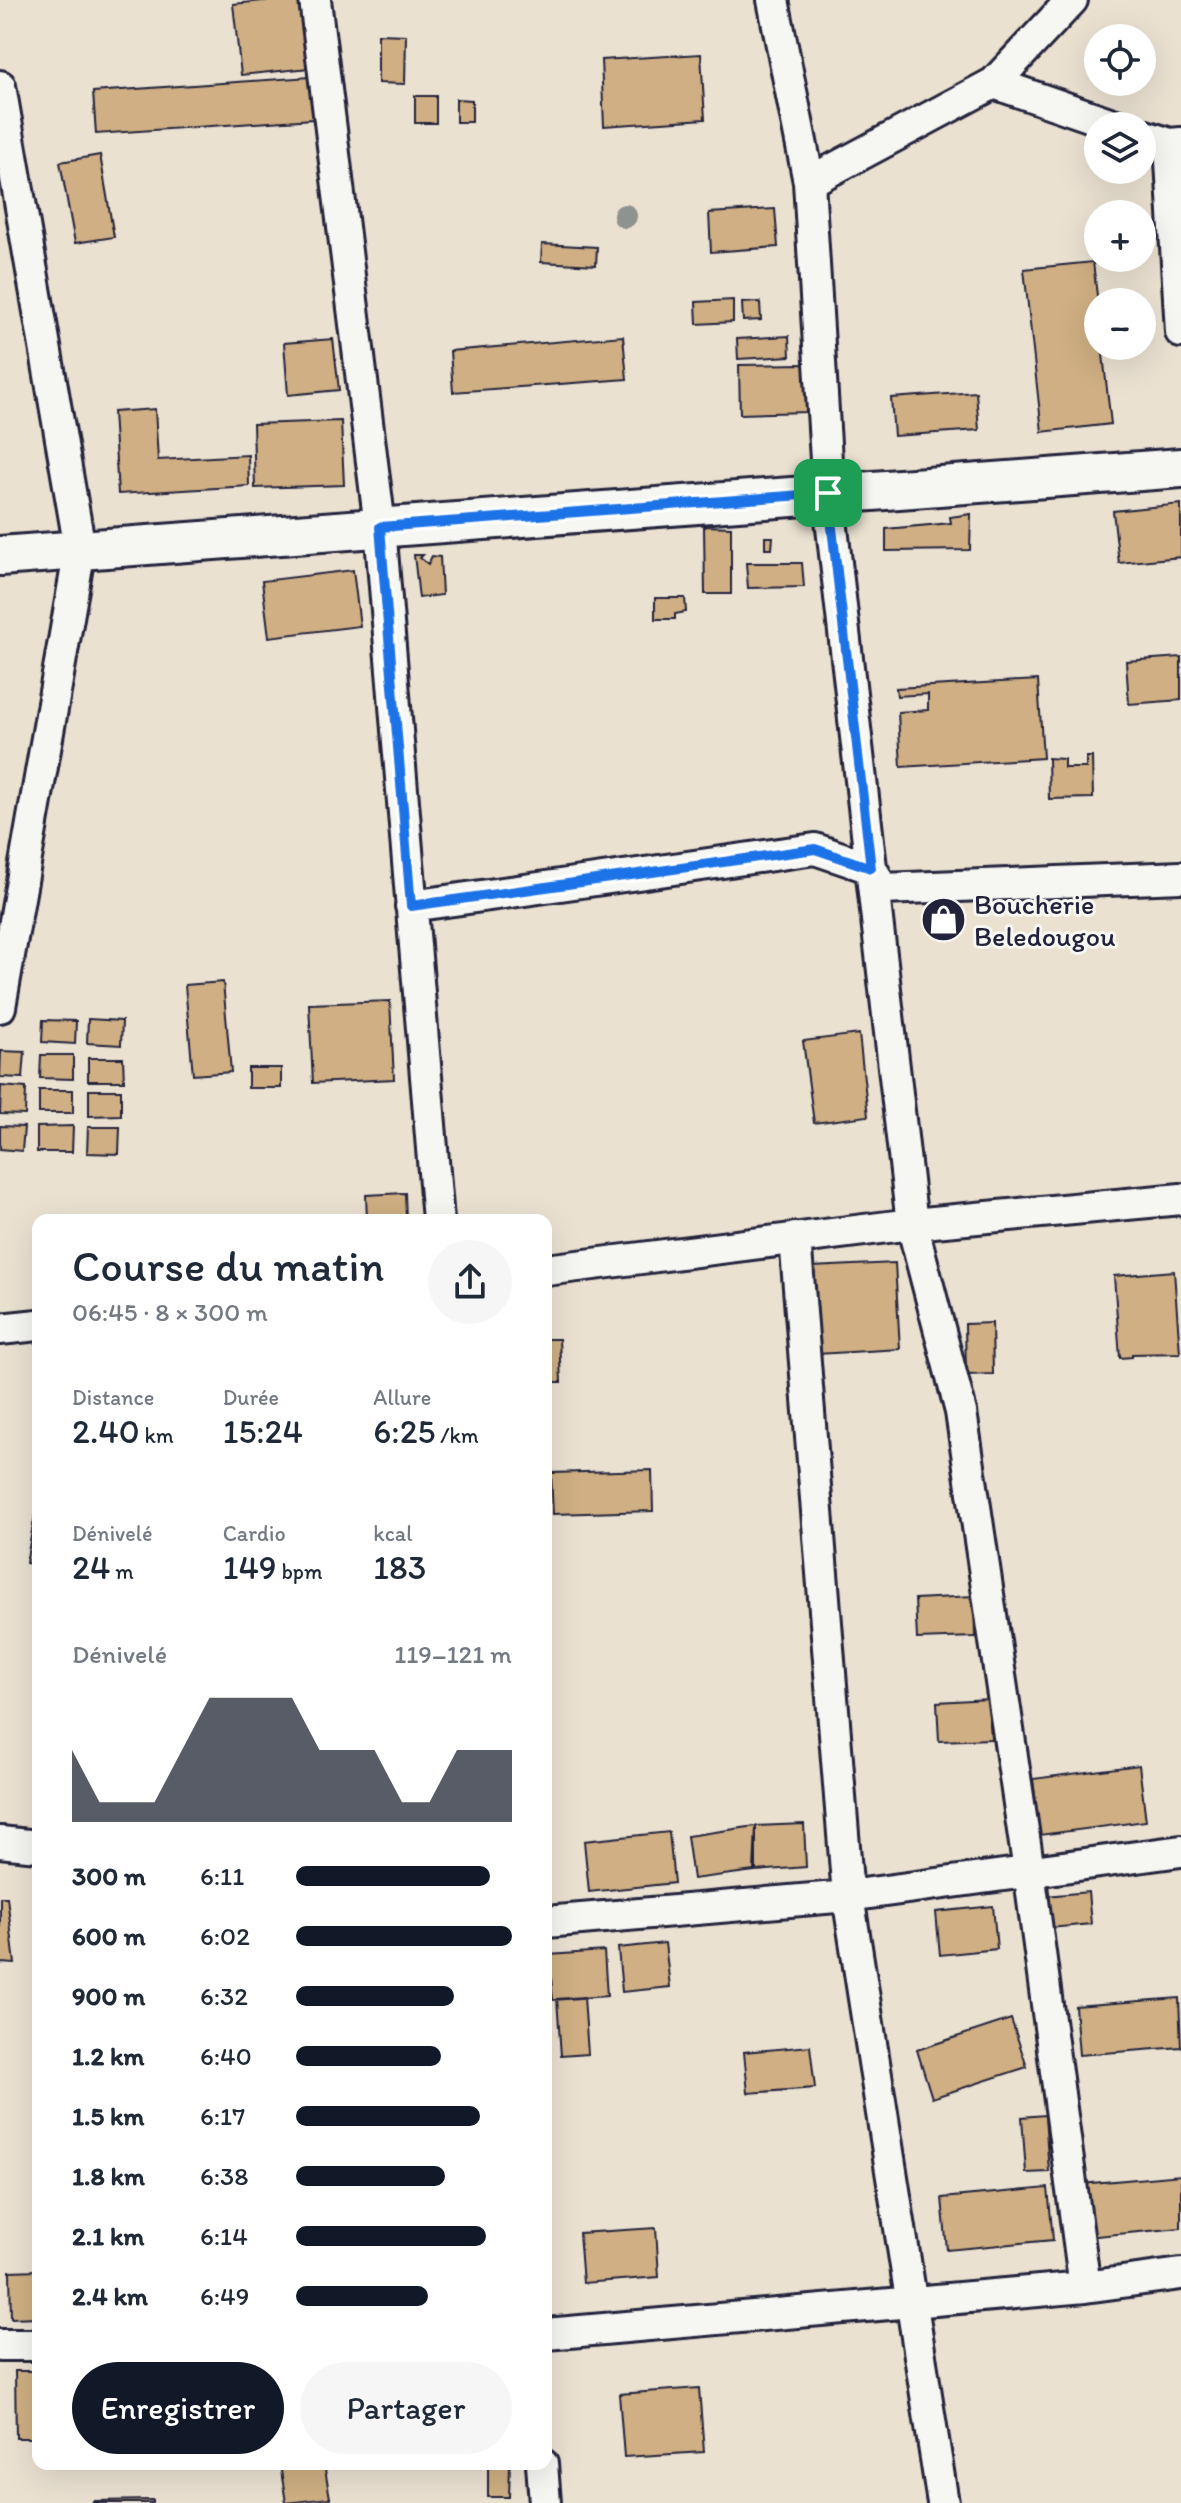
<!DOCTYPE html>
<html lang="fr">
<head>
<meta charset="utf-8">
<style>
  :root { --surface:#fff; --page:#f6f6f7; --text:#1f2937; --muted:#747a83; --accent:#111827 }
  body { margin:0; font-family:Itim,sans-serif; background:var(--page); color:var(--text); height:100vh; display:flex; flex-direction:column; font-size:30px; white-space:nowrap }
  * { box-sizing:border-box; margin:0 }
  p { font-size:26px; color:var(--muted) }
  .icon { flex:none; width:44px; height:44px; fill:none; stroke:currentColor; stroke-width:2; stroke-linecap:round; stroke-linejoin:round }
  .map { position:relative; flex:1; overflow:hidden }
  .drawer { position:absolute; left:32px; top:1214px; width:520px; height:1256px; display:flex; flex-direction:column; background:var(--surface); border-radius:16px; box-shadow:0 8px 32px #0002 }
  .drawer>* { flex:none }
  .fabs { position:absolute; left:1084px; top:24px; display:grid; gap:16px }
  .fabs a { display:grid; place-items:center; width:72px; height:72px; border-radius:50%; background:var(--surface); box-shadow:0 8px 32px #0002; font-size:40px }
  .pin { position:absolute; display:grid; place-items:center; width:68px; height:68px; color:#fff; margin:-34px; border-radius:16px; box-shadow:0 4px 12px #0006 }
  .round { display:grid; place-items:center; flex:none; width:84px; height:84px; border-radius:42px; background:var(--page) }
  .headline { display:flex; align-items:center; justify-content:space-between; height:136px; padding:0 40px }
  h1 { font-size:44px; font-weight:600; line-height:60px }
  .metrics { display:grid; grid-template-columns:repeat(3,1fr); gap:12px; height:136px; padding:8px 40px }
  .metrics div { display:grid; align-content:center }
  .metrics b { font-size:34px; font-weight:600 }
  .metrics small { font-size:22px; font-weight:400 }
  .metrics p { font-size:22px }
  .chart { height:224px; padding:16px 40px }
  .chart p { display:flex; justify-content:space-between }
  .chart svg { width:100%; height:144px; margin-top:8px; fill:var(--accent); opacity:.7 }
  .action { display:flex; gap:16px; margin-top:auto; padding:16px 40px }
  .action a { flex:1; height:92px; border-radius:48px; background:var(--accent); color:#fff; font-size:32px; font-weight:600; line-height:92px; text-align:center }
  .action a+a { background:var(--page); color:var(--text) }
  ul { padding:0 40px; list-style:none; font-size:26px }
  li { display:grid; grid-template-columns:128px 96px 1fr; align-items:center; height:60px }
  li i { height:20px; border-radius:10px; background:var(--accent) }
  .map>svg:first-child { display:block }
</style>
</head>
<body>
<div class="map">
<svg width="1181" height="2503" viewBox="0 0 1181 2503">
  <rect width="100%" height="100%" fill="#eae1d1"/>
  <filter id="ink" filterUnits="userSpaceOnUse"><feTurbulence type="fractalNoise" baseFrequency=".0125" numOctaves="2"/><feDisplacementMap in="SourceGraphic" scale="16" xChannelSelector="R" yChannelSelector="G"/><feConvolveMatrix kernelMatrix="1 2 1 2 8 2 1 2 1" color-interpolation-filters="sRGB"/></filter>
  <g filter="url(#ink)">
    <!-- building -->
    <path fill="#cfaf83" stroke="#22223b" stroke-width="2" d="M272,0H312L319,67L241,75L233,4Z
      M378,34L406,35L405,84L378,83Z
      M701,54L705,119L604,126L601,60Z
      M310,77L313,119L96,134L93,92Z
      M415,96H436V123H415Z
      M456,99L472,100V122H456Z
      M100,155L114,237L75,243L60,162Z
      M775,209L778,247L711,252L709,213Z
      M542,244L597,247L596,265L541,262Z
      M1093,262L1098,304V346H1102L1111,424L1042,432L1024,269Z
      M733,300V322L697,324L696,302Z
      M760,302L761,320L743,321L742,303Z
      M623,336L627,379L453,392L450,351Z
      M789,336L790,356L738,359L737,339Z
      M333,339L339,390L288,395L284,343Z
      M806,364L807,412L740,414L739,365Z
      M976,392L979,430L894,436L891,398Z
      M155,409L158,460L248,455L249,486L118,494L113,412Z
      M341,421L344,485L255,488L253,424Z
      M1181,504V557L1119,563L1113,511Z
      M971,514L970,550L886,551V529L951,523L950,517Z
      M704,526L731,527V594H705Z
      M765,537H773L772,549H765Z
      M414,555H423L420,558L428,564L432,556L440,557L442,595L419,598Z
      M746,563H802L804,587L748,588Z
      M353,570L360,626L269,637L262,581Z
      M655,598H685L686,612L675,614V619H655Z
      M1181,657V700L1129,704L1126,661Z
      M1038,680L1043,758L901,767L898,712L928,710V694L897,696L896,688Z
      M1086,757H1092L1093,798L1049,799L1048,758L1064,759V768H1086Z
      M223,982L231,1072L193,1075L185,985Z
      M390,1001L394,1079L313,1083L309,1004Z
      M88,1019L122,1021L121,1045L87,1043Z
      M43,1020L76,1021L75,1044L42,1042Z
      M859,1034L868,1116L814,1123L803,1041Z
      M1,1051L25,1052L23,1078L0,1077Z
      M41,1055H73V1079L40,1078Z
      M88,1058H123L124,1081H88Z
      M248,1068H281V1088H248Z
      M1,1086L26,1088L25,1115L0,1114Z
      M39,1090H73V1113H39Z
      M89,1090H121V1115L89,1116Z
      M0,1126L24,1127L22,1151L0,1149Z
      M73,1126L72,1152H37V1127Z
      M88,1127H120L119,1154L87,1153Z
      M405,1193L406,1220H367L366,1195Z
      M895,1263L900,1349L817,1354L812,1267Z
      M1174,1271L1180,1353L1132,1354V1357L1120,1358L1114,1276Z
      M992,1323L993,1374L966,1375L965,1324Z
      M546,1339H559L561,1382H546Z
      M652,1470L653,1511L553,1514L551,1473Z
      M35,1515L38,1516V1565L26,1563Z
      M974,1596L975,1637L917,1639L915,1599Z
      M989,1699L991,1739L939,1741L937,1702Z
      M1139,1765L1146,1821L1040,1835L1033,1779Z
      M804,1824L806,1867L756,1871V1826Z
      M756,1826L754,1871L693,1879L687,1836Z
      M669,1832L674,1883L589,1892L584,1841Z
      M1088,1892L1091,1924L1050,1928L1046,1896Z
      M0,1897H7L15,1964L0,1963Z
      M993,1906L997,1949L940,1955L936,1912Z
      M665,1943L670,1987L622,1992L618,1948Z
      M604,1951L607,1996L553,2000L549,1955Z
      M584,1997L588,2054L561,2056L557,1999Z
      M1179,1998L1181,2047L1079,2055L1075,2006Z
      M1011,2019L1027,2067L932,2098L917,2050Z
      M810,2046L815,2088L748,2093L744,2052Z
      M1045,2115L1049,2172L1026,2173L1022,2117Z
      M1181,2175V2228L1086,2237L1081,2184Z
      M1048,2188L1053,2240L947,2250L942,2198Z
      M656,2228L659,2277L583,2283L579,2233Z
      M38,2270V2317L11,2318L10,2271Z
      M15,2371H38V2438H16Z
      M699,2388L704,2452L624,2457L619,2394Z
      M280,2464H324L330,2498L286,2503Z
      M280,2464H324L330,2498L286,2503Z
      M488,2464H510L509,2497H488Z
      M153,2500V2503H93V2501Z"/>
    <g fill="none" stroke-linecap="round" stroke-linejoin="round">
      <defs>
        <path id="minor" d="M315,0L380,527L438,1220
          M773,0L809,182L828,493L912,1224L961,1412L1029,1871L1085,2287
          M994,83L1118,126
          M0,86L80,549L0,1007
          M1142,135L1170,144L1181,143
          M1170,144L1181,332
          M809,182L994,83L1072,0
          M411,906L815,849L871,868L883,889L1181,877
          M795,1238L848,1896L943,2503
          M546,1270L912,1224L1181,1199
          M0,1329L38,1325
          M0,1842L38,1846
          M546,1922L848,1896L1181,1851
          M546,2334L1085,2287L1181,2274
          M0,2345H38
          M542,2464L545,2503"/>
        <path id="tertiary" d="M0,556L1181,468"/>
      </defs>
      <!-- minor casing -->
      <use href="#minor" stroke="#22223b" stroke-width="36"/>
      <!-- tertiary casing -->
      <use href="#tertiary" stroke="#22223b" stroke-width="44"/>
      <!-- minor -->
      <use href="#minor" stroke="#f6f6f2" stroke-width="30"/>
      <!-- tertiary -->
      <use href="#tertiary" stroke="#f6f6f2" stroke-width="38"/>
    </g>
    <!-- trees -->
    <circle fill="#8f938e" cx="625" cy="216" r="12"/>
  </g>
  <g fill="none" stroke-linecap="round" stroke-linejoin="round" filter="url(#ink)">
    <defs>
      <path id="route" d="M828,493L871,868L815,849L411,906L380,527Z"/>
    </defs>
    <!-- route casing -->
    <use href="#route" stroke="#fff" stroke-width="16"/>
    <!-- route -->
    <use href="#route" stroke="#1a73e8" stroke-width="10"/>
  </g>
  <!-- icons -->
  <defs>
    <symbol id="shop-disc" viewBox="-11 -11 22 22"><circle r="9.5" fill="#22223b" stroke="#f6f6f2"/><path d="M-5-2.5h2.3a2.7 3.5 0 0 1 5.4 0H5L5.5 6h-11ZM-1.5-2.5h3a1.5 2.3 0 0 0-3 0Z" fill="#fff"/></symbol>
  </defs>
  <g fill-rule="evenodd">
    <use href="#shop-disc" x="918" y="894" width="51" height="51"/>
  </g>
  <g text-anchor="middle" stroke-width="6" stroke-linejoin="round" paint-order="stroke">
    <!-- poi labels -->
    <g font-size="28" fill="#22223b" stroke="#f6f6f2" text-anchor="start">
      <text x="974" y="914">Boucherie<tspan x="974" dy="32">Beledougou</tspan></text>
    </g>
  </g>
</svg>
<div class="fabs">
<a><svg class="icon" aria-label="locate" viewBox="0 0 24 24"><circle cx="12" cy="12" r="6"/><path d="M12 2v4M12 18v4M2 12h4M18 12h4"/></svg></a>
<a><svg class="icon" aria-label="layers" viewBox="0 0 24 24"><path d="M12 4l9 5-9 5-9-5zM3 14l9 5 9-5"/></svg></a>
<a>+</a>
<a>−</a>
</div>
<div class="pin" style="left:828px;top:493px;background:#1e9e55"><svg class="icon" aria-label="arrive" viewBox="0 0 24 24"><path d="M6 21V4h12l-3 4 3 4H6"/></svg></div>
<section class="drawer">
<div class="headline"><div><h1>Course du matin</h1><p>06:45 · 8 × 300 m</p></div><a class="round"><svg class="icon" aria-label="share" viewBox="0 0 24 24"><path d="M12 15V3M7 8l5-5 5 5M5 13v7h14v-7"/></svg></a></div>
<div class="metrics">
<div><p>Distance</p><b>2.40<small> km</small></b></div>
<div><p>Durée</p><b>15:24</b></div>
<div><p>Allure</p><b>6:25<small> /km</small></b></div>
</div>
<div class="metrics">
<div><p>Dénivelé</p><b>24<small> m</small></b></div>
<div><p>Cardio</p><b>149<small> bpm</small></b></div>
<div><p>kcal</p><b>183</b></div>
</div>
<div class="chart"><p><span>Dénivelé</span>119–121 m</p>
<svg viewBox="0 0 160 44" preserveAspectRatio="none"><path d="M0 44V22L10 38L20 38L30 38L40 22L50 6L60 6L70 6L80 6L90 22L100 22L110 22L120 38L130 38L140 22L150 22L160 22V44z"/></svg>
</div>
<ul>
<li><b>300 m</b>6:11<i style="width:90%"></i></li>
<li><b>600 m</b>6:02<i style="width:100%"></i></li>
<li><b>900 m</b>6:32<i style="width:73%"></i></li>
<li><b>1.2 km</b>6:40<i style="width:67%"></i></li>
<li><b>1.5 km</b>6:17<i style="width:85%"></i></li>
<li><b>1.8 km</b>6:38<i style="width:69%"></i></li>
<li><b>2.1 km</b>6:14<i style="width:88%"></i></li>
<li><b>2.4 km</b>6:49<i style="width:61%"></i></li>
</ul>
<div class="action"><a>Enregistrer</a><a>Partager</a></div>
</section>
</div>
</body>
</html>
